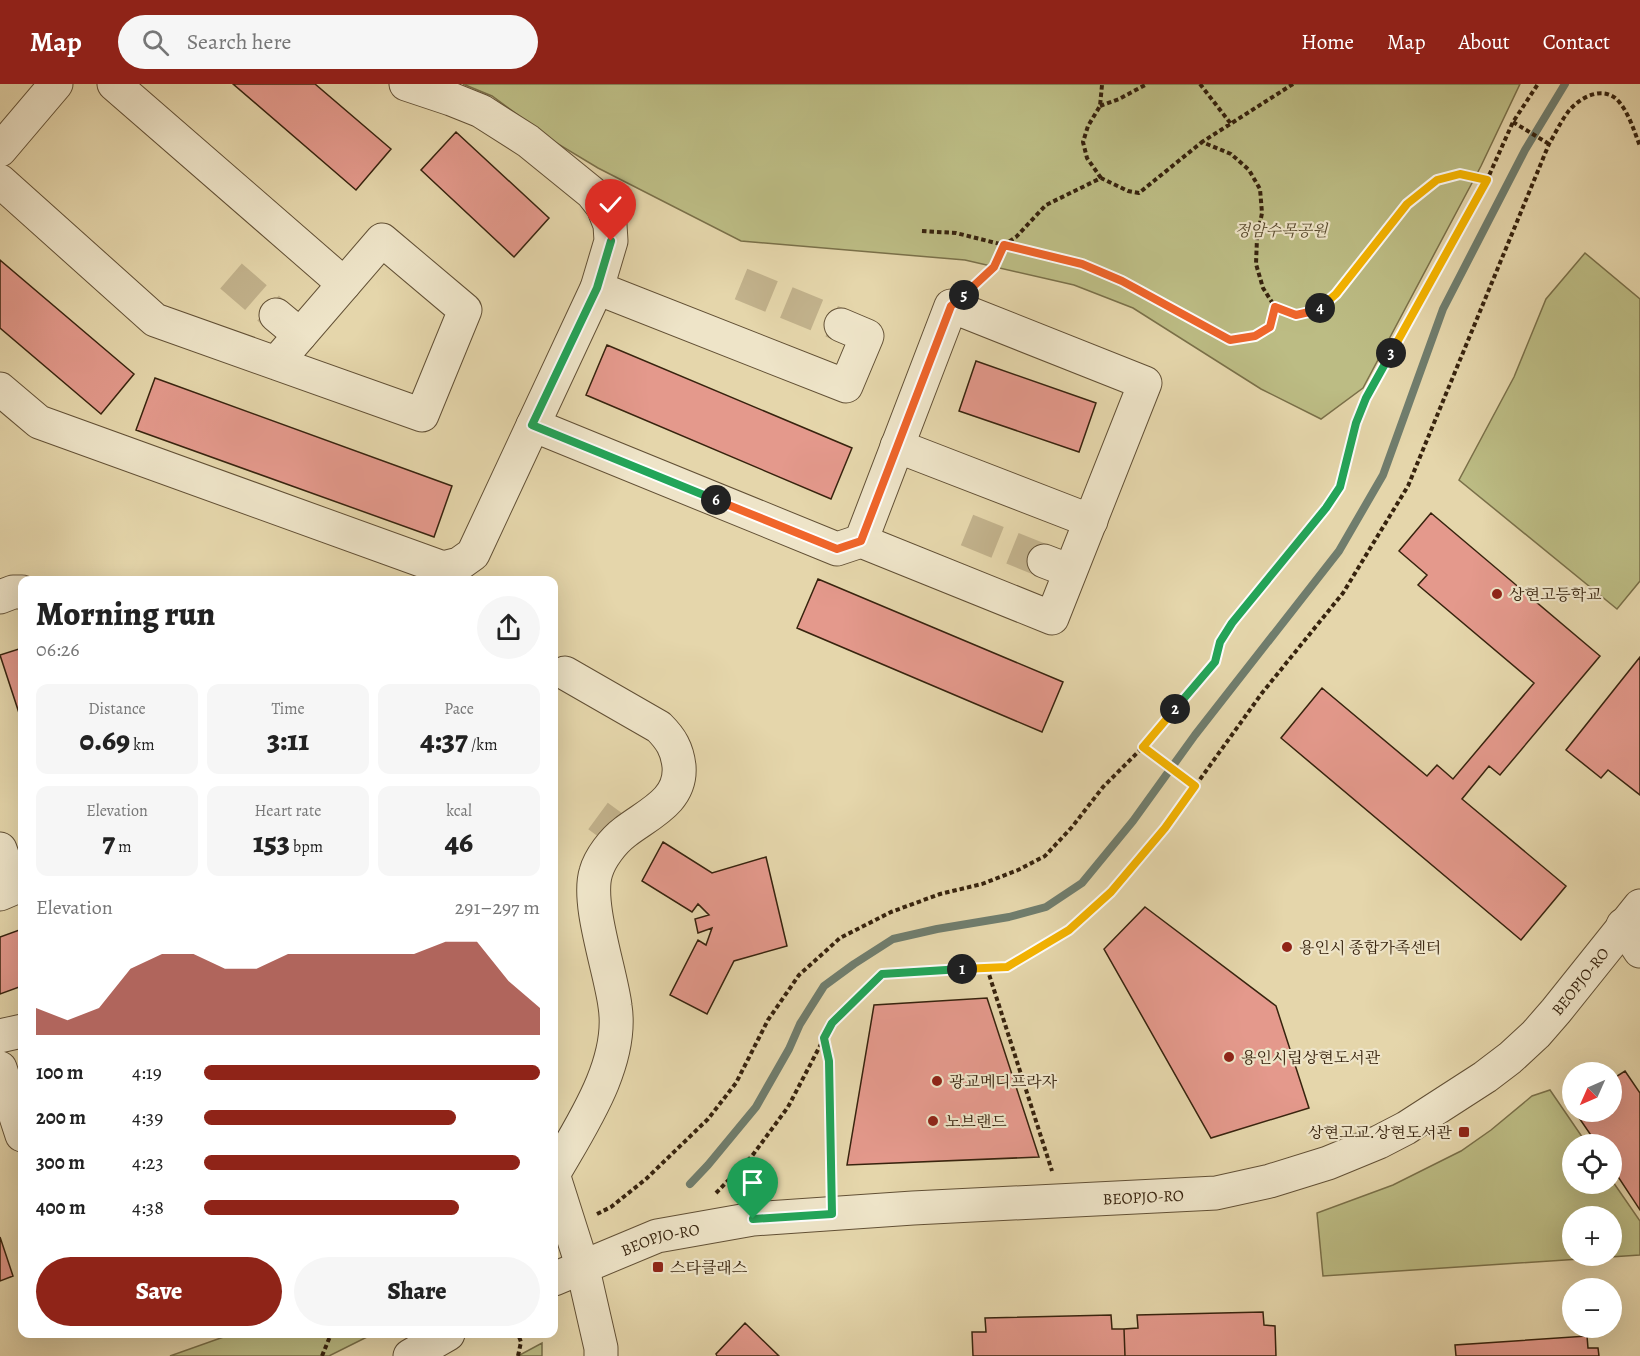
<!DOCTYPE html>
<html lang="en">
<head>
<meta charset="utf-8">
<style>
  :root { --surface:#fff; --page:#f6f6f6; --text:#222; --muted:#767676; --accent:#8f2418 }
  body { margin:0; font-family:Alegreya,"Noto Serif KR",serif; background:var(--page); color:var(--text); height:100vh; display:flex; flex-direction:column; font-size:22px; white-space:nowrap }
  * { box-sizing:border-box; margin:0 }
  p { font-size:20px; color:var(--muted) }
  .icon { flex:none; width:33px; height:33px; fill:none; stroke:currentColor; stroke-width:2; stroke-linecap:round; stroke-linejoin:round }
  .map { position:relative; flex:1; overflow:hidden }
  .panel { position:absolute; left:18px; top:492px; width:540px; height:762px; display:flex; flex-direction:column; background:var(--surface); border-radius:12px; box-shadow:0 6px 24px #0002 }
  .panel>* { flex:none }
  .needle { width:39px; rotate:225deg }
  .tools { position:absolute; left:1562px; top:978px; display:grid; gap:12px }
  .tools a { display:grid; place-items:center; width:60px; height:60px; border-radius:50%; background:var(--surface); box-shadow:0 6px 24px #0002; font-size:30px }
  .pin { position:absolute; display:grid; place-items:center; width:51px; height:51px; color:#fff; margin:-62px -26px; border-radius:50% 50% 50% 0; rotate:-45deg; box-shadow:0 0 6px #0007 }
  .pin .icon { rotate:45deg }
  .km { position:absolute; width:30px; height:30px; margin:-15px; border-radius:50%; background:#222; color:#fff; font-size:16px; line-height:30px; text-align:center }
  .round { display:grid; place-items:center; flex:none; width:63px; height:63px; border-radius:32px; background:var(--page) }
  .summary { display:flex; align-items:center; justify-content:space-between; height:102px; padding:0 18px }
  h1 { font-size:33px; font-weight:800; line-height:45px }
  .figures { display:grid; grid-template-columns:repeat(3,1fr); gap:9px; height:102px; padding:6px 18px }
  .figures div { display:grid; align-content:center; border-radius:12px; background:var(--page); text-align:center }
  .figures b { font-size:30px; font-weight:800 }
  .figures small { font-size:16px; font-weight:400 }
  .figures p { font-size:16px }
  .chart { height:168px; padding:12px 18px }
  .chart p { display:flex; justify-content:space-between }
  .chart svg { width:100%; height:108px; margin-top:6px; fill:var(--accent); opacity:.7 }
  .cta { display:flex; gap:12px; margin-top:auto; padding:12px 18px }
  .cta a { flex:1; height:69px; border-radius:36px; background:var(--accent); color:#fff; font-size:24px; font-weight:800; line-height:69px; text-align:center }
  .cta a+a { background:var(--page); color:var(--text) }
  ul { padding:0 18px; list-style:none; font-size:20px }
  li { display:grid; grid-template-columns:96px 72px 1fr; align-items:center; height:45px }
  li i { height:15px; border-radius:8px; background:var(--accent) }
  header { display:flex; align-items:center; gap:36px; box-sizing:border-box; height:84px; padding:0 30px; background:var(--accent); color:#fff }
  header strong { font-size:28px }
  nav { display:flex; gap:33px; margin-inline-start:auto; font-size:21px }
  .search { width:420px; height:54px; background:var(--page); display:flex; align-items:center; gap:15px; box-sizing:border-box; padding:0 21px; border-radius:33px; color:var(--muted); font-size:22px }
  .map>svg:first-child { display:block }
</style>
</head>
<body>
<header>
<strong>Map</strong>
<div class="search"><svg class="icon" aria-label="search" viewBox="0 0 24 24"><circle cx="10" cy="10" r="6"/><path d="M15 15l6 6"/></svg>Search here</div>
<nav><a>Home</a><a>Map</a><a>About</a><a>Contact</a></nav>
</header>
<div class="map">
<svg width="1640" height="1272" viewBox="0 0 1640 1272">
  <rect width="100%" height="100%" fill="#e5d6ab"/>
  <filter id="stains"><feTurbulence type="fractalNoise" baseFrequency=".00333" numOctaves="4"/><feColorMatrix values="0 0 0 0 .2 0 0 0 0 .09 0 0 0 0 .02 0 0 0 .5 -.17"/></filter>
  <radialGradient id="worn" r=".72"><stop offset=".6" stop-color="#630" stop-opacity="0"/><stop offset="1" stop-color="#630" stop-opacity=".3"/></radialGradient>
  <!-- green -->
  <path fill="#bcbc84" stroke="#7a7049" stroke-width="1.5" fill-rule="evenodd" d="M463,0H1520L1481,82L1363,304L1321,335L1261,305L1133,224L1074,201L965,176L741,157L598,84L553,57L492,12Z
    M1585,169L1640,215V497L1617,525L1459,396L1514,293L1546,215Z
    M1550,1006L1587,1060H1572V1100H1611V1095L1640,1137V1171L1323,1192L1317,1129L1393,1101L1461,1067L1491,1046L1532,1012ZM1611,1132V1172H1572V1132Z
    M232,1250H373L329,1272H170Z
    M542,1259V1272H518Z"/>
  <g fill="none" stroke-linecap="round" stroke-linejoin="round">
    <!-- stream -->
    <path stroke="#707d6d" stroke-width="8" d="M690,1100L708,1081L756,1023L789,965L800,940L824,902L854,880L893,855L937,845L1009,833L1046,823L1082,799L1133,737L1195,651L1339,467L1383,391L1443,225L1525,66L1565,0"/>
  </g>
  <!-- building -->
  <path fill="#e4998c" stroke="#37230e" stroke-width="1.5" d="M233,0H315L391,65L356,106Z
    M456,48L549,134L514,173L421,86Z
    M0,176L134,290L101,330L0,244Z
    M607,261L852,364L831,415L586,311Z
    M976,277L1096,319L1079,368L959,327Z
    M155,294L452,402L434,453L136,346Z
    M1431,429L1600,572L1500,691L1489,682L1462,715L1566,802L1521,856L1281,654L1322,604L1427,692L1437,681L1453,695L1534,599L1418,501L1427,491L1399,467Z
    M818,495L1063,598L1042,648L797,544Z
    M22,564V634L21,635L0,571Z
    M1640,573V711L1608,686L1601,694L1566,666Z
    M663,758L712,789L766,773L787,862L734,877L707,930L670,911L698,856L706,861L712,844L698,849L695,835L709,831L698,820L692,828L642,797Z
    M1145,823L1276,922L1309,1024L1211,1054L1104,865Z
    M22,845V902L0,910V853Z
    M987,914L1039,1073L847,1081L874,921Z
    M1625,987L1640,1009V1126L1611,1082V1060H1597L1575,1028H1611V996Z
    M0,1153L13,1192L0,1197Z
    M1263,1228L1264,1241L1275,1242L1276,1272H1125L1124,1245L1138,1244L1137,1231Z
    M1111,1231L1112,1245H1124L1125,1272H973L972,1248H986L985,1234Z
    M745,1239L779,1272H717L716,1270Z
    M1587,1252L1588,1264H1598L1599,1272H1456L1455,1261Z"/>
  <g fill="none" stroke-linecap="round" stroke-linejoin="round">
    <!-- minor-tunnel -->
    <path stroke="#c2b28c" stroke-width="33" stroke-dasharray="33 16" stroke-linecap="butt" d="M231,192L276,231
      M741,200L841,241
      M967,446L1044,477
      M598,732L613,743"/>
    <defs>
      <g id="minor">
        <path d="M114,0L344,200"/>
        <path d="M0,66L56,0"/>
        <path d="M0,97L155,236L422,331L465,226L382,156L276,279"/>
        <path d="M597,204L846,302L867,252L841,241"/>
        <path d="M276,231L300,251"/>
        <path d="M0,305L39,338L443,484L459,480L473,470L597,204L611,157L610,141L603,123L592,109L528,57L481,27L451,15L406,0"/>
        <path d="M533,341L837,465L861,457L1052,534L1145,299L951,222L861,457"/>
        <path d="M897,362L1091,437"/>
        <path d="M1044,477L1070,487"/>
        <path d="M0,513L13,508H22"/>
        <path d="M0,765L14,804L0,810"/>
        <path d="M1623,841L1640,867"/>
        <path d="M0,952L22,947"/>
        <path d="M0,984L22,1051"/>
        <path d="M554,1089C581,1042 624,979 615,922C611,888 586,819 596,788C600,774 613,757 625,748C648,730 682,717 679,682C677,665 671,655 659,643L565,589"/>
        <path d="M554,1093L582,1181L601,1264V1272"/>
        <path id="s1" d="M554,1195L657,1152L753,1135L913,1124L1216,1109L1270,1097L1328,1079L1379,1058L1406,1044L1485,993L1510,974L1536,950L1556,927L1640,822"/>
        <path d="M410,1272L448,1250"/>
      </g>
    </defs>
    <!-- minor casing -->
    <use href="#minor" stroke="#625035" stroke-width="35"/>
    <!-- path -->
    <path stroke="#37230e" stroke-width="4" stroke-dasharray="4.5 3" stroke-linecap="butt" d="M1200,0L1231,40
      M1293,0L1202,58L1231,70L1249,86L1260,105L1262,129L1257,154L1256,180L1263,204L1275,223L1296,231L1318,226L1336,210L1383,148L1407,120L1437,96L1460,90L1487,96
      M1100,22L1119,15L1147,0
      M1513,38L1549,60
      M1101,94L1087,74L1083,58L1088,42L1100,22L1102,1L1104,0
      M922,147L956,149L1004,161L1016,153L1046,121L1101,94L1128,107L1139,109L1202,58
      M975,200L994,183L1004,161L1082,180L1122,197L1230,256L1255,252L1270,243L1275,223
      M1143,663L1195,702
      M987,884L1052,1087
      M824,955L829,977L832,1100
      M716,1109L752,1072L788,1023L832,939L882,890L1007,883L1069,846L1111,808L1165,744L1262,609L1343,509L1408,402L1549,60C1555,50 1561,37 1568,28C1580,12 1606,0 1620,19C1630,32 1634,47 1640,62
      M597,1130L611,1123L646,1095L708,1035L736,999L768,936L799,891L840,854L891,828L940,810L982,800L1018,786L1045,772L1072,743L1103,703L1143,663L1215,578L1220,558L1232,539L1326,424L1340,403L1356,338L1366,314L1487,96L1513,38L1538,0
      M322,1272L331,1250
      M518,1272L521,1258L518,1250"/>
    <!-- minor -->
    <use href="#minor" stroke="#eee4c8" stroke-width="33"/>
  </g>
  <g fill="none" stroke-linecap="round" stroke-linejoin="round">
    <defs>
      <path id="split-1" d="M753,1135L832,1130L829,977L824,954L832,939L882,890L962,885"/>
      <path id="split-2" d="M962,885L1007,883L1069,846L1111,808L1165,744L1195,702L1143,663L1175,625"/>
      <path id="split-3" d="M1175,625L1215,578L1220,558L1232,539L1326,424L1340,403L1356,339L1366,314L1391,269"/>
      <path id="split-4" d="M1320,224L1336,210L1407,120L1437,96L1460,90L1487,96L1391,269"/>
      <path id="split-5" d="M964,211L994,183L1004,161L1082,180L1122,197L1230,256L1255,252L1270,243L1275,223L1296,231L1318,226L1320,224"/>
      <path id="split-6" d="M716,416L837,465L861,457L951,222L964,211"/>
      <path id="split-7" d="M611,157L597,204L532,341L716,416"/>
    </defs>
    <!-- split-1 casing -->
    <use href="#split-1" stroke="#fff" stroke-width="12"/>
    <!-- split-2 casing -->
    <use href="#split-2" stroke="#fff" stroke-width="12"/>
    <!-- split-3 casing -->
    <use href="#split-3" stroke="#fff" stroke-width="12"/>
    <!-- split-4 casing -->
    <use href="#split-4" stroke="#fff" stroke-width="12"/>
    <!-- split-5 casing -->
    <use href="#split-5" stroke="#fff" stroke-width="12"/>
    <!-- split-6 casing -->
    <use href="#split-6" stroke="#fff" stroke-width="12"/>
    <!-- split-7 casing -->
    <use href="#split-7" stroke="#fff" stroke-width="12"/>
    <!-- split-1 -->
    <use href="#split-1" stroke="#22a559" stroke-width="8"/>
    <!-- split-2 -->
    <use href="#split-2" stroke="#f5b400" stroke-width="8"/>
    <!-- split-3 -->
    <use href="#split-3" stroke="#22a559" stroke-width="8"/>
    <!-- split-4 -->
    <use href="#split-4" stroke="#f5b400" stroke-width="8"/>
    <!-- split-5 -->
    <use href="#split-5" stroke="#f0652b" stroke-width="8"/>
    <!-- split-6 -->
    <use href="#split-6" stroke="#f0652b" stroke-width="8"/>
    <!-- split-7 -->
    <use href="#split-7" stroke="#22a559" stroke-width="8"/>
  </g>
  <!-- markers -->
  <g fill="#8f2418" stroke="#eee4c8" stroke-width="2">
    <circle cx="1497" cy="510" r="6"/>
    <circle cx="1287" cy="863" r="6"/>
    <circle cx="1229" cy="973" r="6"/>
    <circle cx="937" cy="997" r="6"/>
    <circle cx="933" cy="1037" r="6"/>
    <rect x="1458" y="1042" width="12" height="12" rx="3"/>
    <rect x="652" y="1177" width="12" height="12" rx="3"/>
  </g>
  <g text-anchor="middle" stroke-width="4.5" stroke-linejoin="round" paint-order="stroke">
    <!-- park labels -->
    <g font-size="16" font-style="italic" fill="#58492c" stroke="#eee4c8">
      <text x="1281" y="152">정암수목공원</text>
    </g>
    <!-- poi labels -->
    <g font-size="16" fill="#37230e" stroke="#eee4c8" text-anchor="start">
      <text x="1509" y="516">상현고등학교</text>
      <text x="1299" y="869">용인시 종합가족센터</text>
      <text x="1241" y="979">용인시립상현도서관</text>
      <text x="949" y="1003">광교메디프라자</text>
      <text x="945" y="1043">노브랜드</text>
      <text x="1452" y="1054" text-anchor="end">상현고교.상현도서관</text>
      <text x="670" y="1189">스타클래스</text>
    </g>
    <!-- street labels -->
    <g font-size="16" fill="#37230e" stroke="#eee4c8">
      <text dy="6" stroke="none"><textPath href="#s1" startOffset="1104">BEOPJO-RO</textPath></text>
      <text dy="6" stroke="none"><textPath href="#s1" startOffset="600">BEOPJO-RO</textPath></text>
      <text dy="6" stroke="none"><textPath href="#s1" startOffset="114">BEOPJO-RO</textPath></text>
    </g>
  </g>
  <rect width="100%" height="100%" filter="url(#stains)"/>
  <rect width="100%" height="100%" fill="url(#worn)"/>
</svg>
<div class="tools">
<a><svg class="needle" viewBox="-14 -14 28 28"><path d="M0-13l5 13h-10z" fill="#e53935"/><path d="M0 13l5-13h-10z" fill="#767676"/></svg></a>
<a><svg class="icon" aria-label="locate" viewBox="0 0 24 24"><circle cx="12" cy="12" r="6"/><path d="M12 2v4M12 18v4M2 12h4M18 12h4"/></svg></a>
<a>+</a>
<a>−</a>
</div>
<div class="pin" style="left:753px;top:1135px;background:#1e9e55"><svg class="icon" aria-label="arrive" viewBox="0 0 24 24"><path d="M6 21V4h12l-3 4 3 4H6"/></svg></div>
<div class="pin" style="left:611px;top:157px;background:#d93025"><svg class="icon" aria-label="check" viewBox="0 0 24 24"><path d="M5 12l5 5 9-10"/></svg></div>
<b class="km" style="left:962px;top:885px">1</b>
<b class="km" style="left:1175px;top:625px">2</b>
<b class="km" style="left:1391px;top:269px">3</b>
<b class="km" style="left:1320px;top:224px">4</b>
<b class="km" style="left:964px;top:211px">5</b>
<b class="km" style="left:716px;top:416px">6</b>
<section class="panel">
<div class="summary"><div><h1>Morning run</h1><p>06:26</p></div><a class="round"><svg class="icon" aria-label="share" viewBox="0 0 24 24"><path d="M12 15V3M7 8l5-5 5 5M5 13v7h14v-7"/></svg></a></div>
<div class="figures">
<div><p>Distance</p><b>0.69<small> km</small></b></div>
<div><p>Time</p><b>3:11</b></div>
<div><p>Pace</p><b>4:37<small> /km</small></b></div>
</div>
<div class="figures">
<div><p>Elevation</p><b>7<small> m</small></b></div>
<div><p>Heart rate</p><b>153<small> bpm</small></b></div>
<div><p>kcal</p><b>46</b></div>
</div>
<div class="chart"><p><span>Elevation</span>291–297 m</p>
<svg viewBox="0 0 160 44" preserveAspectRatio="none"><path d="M0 44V33L10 38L20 33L30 17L40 11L50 11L60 17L70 17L80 11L90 11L100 11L110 11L120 11L130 6L140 6L150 22L160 33V44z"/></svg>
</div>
<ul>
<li><b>100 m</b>4:19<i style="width:100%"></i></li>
<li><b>200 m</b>4:39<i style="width:75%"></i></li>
<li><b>300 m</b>4:23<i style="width:94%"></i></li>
<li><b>400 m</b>4:38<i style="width:76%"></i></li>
</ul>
<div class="cta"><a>Save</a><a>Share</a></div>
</section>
</div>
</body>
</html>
